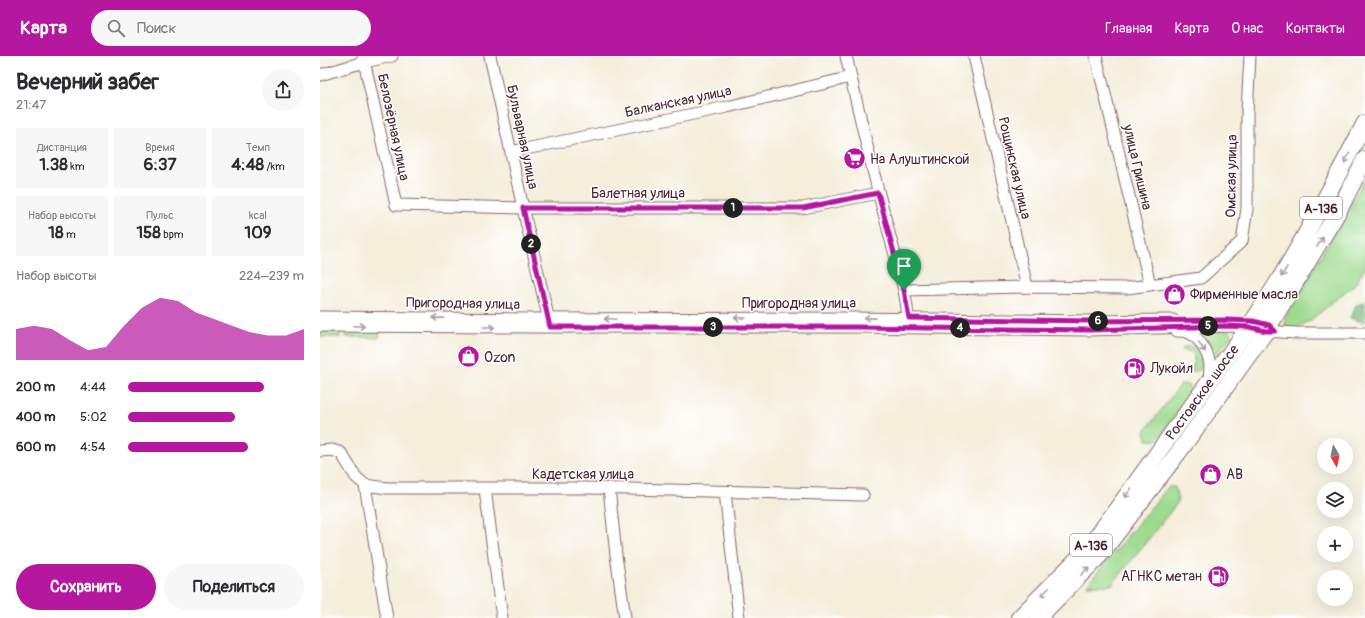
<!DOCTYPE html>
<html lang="ru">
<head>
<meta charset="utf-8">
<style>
  :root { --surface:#fff; --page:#f7f7f7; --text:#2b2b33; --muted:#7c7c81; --accent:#b5179e }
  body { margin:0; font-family:Pangolin,sans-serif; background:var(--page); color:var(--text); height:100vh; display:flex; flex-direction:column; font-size:15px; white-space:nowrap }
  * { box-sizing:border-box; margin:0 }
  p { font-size:13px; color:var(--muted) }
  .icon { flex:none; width:22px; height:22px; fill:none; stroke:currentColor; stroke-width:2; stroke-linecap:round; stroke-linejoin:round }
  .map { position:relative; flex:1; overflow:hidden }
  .drawer { display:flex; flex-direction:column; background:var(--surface); width:320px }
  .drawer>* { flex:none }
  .needle { width:26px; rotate:171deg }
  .tools { position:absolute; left:997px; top:382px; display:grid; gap:8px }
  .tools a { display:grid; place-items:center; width:36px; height:36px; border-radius:50%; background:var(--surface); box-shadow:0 4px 16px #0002; font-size:20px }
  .pin { position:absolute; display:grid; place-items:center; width:34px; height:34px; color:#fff; margin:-41px -17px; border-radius:50% 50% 50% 0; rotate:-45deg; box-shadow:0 0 4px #0007 }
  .pin .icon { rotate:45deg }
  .km { position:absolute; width:20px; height:20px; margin:-10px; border-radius:50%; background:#222; color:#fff; font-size:11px; line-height:20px; text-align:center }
  .round { display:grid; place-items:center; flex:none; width:42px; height:42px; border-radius:21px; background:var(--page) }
  .head { display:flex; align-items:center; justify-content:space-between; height:68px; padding:0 16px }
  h1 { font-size:22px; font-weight:800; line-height:30px }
  .stats { display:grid; grid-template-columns:repeat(3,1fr); gap:6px; height:68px; padding:4px 16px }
  .stats div { display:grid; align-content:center; border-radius:0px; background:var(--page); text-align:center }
  .stats b { font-size:17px; font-weight:800 }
  .stats small { font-size:11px; font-weight:400 }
  .stats p { font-size:11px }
  .chart { height:112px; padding:8px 16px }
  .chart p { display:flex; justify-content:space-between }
  .chart svg { width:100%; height:72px; margin-top:4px; fill:var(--accent); opacity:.7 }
  .cta { display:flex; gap:8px; margin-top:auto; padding:8px 16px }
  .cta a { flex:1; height:46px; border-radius:24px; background:var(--accent); color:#fff; font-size:16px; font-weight:800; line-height:46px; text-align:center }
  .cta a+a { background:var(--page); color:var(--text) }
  ul { padding:0 16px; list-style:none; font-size:13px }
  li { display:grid; grid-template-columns:64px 48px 1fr; align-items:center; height:30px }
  li i { height:10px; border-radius:5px; background:var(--accent) }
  header { display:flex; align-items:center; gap:24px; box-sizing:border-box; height:56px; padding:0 20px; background:var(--accent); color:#fff }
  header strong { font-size:19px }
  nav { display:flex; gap:22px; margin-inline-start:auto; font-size:14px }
  .search { width:280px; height:36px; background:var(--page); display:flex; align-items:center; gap:10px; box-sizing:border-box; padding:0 14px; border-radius:22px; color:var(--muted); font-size:15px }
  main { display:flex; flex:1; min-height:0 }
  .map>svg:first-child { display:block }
</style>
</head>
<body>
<header>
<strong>Карта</strong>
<div class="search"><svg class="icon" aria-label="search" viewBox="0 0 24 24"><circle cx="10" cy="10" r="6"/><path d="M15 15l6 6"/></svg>Поиск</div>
<nav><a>Главная</a><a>Карта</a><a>О нас</a><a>Контакты</a></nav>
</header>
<main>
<section class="drawer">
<div class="head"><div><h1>Вечерний забег</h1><p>21:47</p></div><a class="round"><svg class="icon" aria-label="share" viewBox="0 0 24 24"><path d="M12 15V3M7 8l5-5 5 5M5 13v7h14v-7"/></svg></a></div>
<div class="stats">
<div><p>Дистанция</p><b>1.38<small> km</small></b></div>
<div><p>Время</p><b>6:37</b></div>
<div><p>Темп</p><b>4:48<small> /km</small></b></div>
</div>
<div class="stats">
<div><p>Набор высоты</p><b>18<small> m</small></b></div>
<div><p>Пульс</p><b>158<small> bpm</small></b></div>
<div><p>kcal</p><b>109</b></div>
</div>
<div class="chart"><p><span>Набор высоты</span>224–239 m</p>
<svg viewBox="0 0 160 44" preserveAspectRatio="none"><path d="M0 44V25L10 23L20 25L30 32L40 38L50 36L60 23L70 12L80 6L90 8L100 15L110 19L120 23L130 27L140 29L150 29L160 25V44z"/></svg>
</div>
<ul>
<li><b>200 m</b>4:44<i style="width:77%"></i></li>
<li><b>400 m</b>5:02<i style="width:61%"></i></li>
<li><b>600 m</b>4:54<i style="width:68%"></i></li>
</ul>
<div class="cta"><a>Сохранить</a><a>Поделиться</a></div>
</section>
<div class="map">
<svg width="1045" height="562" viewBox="0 0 1045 562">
  <rect width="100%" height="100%" fill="#fff"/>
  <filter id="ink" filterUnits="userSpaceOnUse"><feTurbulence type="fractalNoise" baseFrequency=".025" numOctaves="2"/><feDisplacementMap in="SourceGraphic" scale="8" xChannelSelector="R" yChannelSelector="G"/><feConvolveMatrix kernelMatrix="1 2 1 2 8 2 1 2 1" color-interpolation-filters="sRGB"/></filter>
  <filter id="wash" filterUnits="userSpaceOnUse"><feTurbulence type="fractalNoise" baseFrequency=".012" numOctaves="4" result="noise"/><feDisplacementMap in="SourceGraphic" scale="16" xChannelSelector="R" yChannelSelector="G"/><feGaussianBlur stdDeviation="0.9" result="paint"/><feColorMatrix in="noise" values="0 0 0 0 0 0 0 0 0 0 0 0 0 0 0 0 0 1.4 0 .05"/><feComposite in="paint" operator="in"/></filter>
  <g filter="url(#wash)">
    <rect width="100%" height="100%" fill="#f4eedb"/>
    <!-- green -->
    <path fill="#9eda8e" stroke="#747c5c" d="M1045,123V211L1036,227L991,264L974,273L966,270L964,264Z
      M0,274H21L20,281H0Z
      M26,274H60L59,282L26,281Z
      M907,274L910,277L911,281L897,297C890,294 882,282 885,275Z
      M863,291H875L882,298L887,307C883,312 878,316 872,315L874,303L873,296L863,295Z
      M861,328L869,329L870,338L837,384H827L825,375Z
      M848,431H855L858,446L792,529H767Z"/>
    <!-- forest -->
    <path fill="#7eba79" stroke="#646c52" d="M1045,244V267L1030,262L1036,249Z"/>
  </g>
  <g filter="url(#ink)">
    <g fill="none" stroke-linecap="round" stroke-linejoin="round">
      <defs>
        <path id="minor" d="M43,0L76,149L203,152H483L558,137
          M170,0L203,152L230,269
          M526,0C539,57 552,113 567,169C574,198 589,241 588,270
          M654,0L707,231
          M776,0L830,229
          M0,19L44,6L72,0
          M191,96L407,51L531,21
          M584,234L707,231L807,232L881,222L922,185L927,153V56L930,0
          M0,261L212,263L535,262L769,265L853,264
          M0,270L213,271H536L769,274L906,270L929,271L946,275L976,277H1045
          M857,275C860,275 864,275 867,276C879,280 889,298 890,310C890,315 889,321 889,326
          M0,395L12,394L21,397L36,421L45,429L67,432H269L543,439
          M45,429L67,562
          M289,432L296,499L305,562
          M165,433L182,562
          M405,436L419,562"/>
        <path id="highway" d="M699,562L770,490L929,271C973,206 1009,136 1045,67
          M718,562L780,499L858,397L946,275L1019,154L1045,103"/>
      </defs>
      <!-- minor casing -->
      <use href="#minor" stroke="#866769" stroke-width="13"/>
      <!-- highway casing -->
      <use href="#highway" stroke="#866769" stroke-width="18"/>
      <!-- minor -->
      <use href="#minor" stroke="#fff" stroke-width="11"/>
      <!-- highway -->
      <use href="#highway" stroke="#fff" stroke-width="16"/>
    </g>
    <!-- one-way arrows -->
    <defs><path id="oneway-shaft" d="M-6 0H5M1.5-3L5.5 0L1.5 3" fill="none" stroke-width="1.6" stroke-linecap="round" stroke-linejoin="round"/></defs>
    <g stroke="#ae9aa0">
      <use href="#oneway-shaft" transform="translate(1027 102) rotate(117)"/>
      <use href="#oneway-shaft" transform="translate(1000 186) rotate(-58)"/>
      <use href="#oneway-shaft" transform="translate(964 216) rotate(120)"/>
      <use href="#oneway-shaft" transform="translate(118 262) rotate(-179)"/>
      <use href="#oneway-shaft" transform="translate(420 262) rotate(180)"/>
      <use href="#oneway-shaft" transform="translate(550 262) rotate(-179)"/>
      <use href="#oneway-shaft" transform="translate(290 263) rotate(180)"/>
      <use href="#oneway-shaft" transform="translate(39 270)"/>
      <use href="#oneway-shaft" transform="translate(169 271)"/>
      <use href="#oneway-shaft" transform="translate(882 291) rotate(57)"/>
      <use href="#oneway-shaft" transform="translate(808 437) rotate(126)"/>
      <use href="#oneway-shaft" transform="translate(765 515) rotate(-45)"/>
      <use href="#oneway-shaft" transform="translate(725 536) rotate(135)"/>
    </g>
  </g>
  <g fill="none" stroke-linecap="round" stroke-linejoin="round" filter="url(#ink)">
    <defs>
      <path id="route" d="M558,137L584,234L589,262L768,265L908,264L933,265L949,269L955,275H946L929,271L906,270L769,274L536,271H230L203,152H483Z"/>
    </defs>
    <!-- route casing -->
    <use href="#route" stroke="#fff" stroke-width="8"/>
    <!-- route -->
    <use href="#route" stroke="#b5179e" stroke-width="5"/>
  </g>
  <!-- icons -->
  <defs>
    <symbol id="supermarket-disc" viewBox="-11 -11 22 22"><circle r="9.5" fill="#b5179e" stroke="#fff"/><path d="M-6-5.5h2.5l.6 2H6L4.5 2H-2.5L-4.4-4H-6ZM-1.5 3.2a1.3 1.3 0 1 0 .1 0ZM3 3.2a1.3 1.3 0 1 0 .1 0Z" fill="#fff"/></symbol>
    <symbol id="shop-disc" viewBox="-11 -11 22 22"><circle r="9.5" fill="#b5179e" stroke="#fff"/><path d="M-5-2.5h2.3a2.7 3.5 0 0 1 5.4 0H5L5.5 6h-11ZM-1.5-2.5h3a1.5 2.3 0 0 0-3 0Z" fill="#fff"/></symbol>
    <symbol id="fuel-disc" viewBox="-11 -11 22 22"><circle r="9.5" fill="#b5179e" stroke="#fff"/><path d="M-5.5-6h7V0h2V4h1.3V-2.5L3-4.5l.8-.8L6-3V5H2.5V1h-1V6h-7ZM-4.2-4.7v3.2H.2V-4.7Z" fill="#fff"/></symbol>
  </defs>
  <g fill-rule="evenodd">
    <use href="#supermarket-disc" x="522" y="90" width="25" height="25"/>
    <use href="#shop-disc" x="842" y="226" width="25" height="25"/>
    <use href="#shop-disc" x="136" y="288" width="25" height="25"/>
    <use href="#fuel-disc" x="802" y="300" width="25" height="25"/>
    <use href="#shop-disc" x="878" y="406" width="25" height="25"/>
    <use href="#fuel-disc" x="886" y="508" width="25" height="25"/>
  </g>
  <g text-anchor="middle" stroke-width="3" stroke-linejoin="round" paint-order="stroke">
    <!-- shield labels -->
    <g fill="#fff" stroke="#80626b" stroke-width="1">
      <rect x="980" y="141" width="42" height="22" rx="3"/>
      <rect x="750" y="478" width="42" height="22" rx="3"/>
    </g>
    <g font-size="13" font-weight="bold" fill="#4a1f2b">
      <text x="1001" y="157">А-136</text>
      <text x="771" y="494">А-136</text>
    </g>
    <!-- street labels -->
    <g font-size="14" fill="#4a1f2b" stroke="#fff">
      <text transform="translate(358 45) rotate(-12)" y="5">Балканская улица</text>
      <text transform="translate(74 71) rotate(78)" y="5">Белозёрная улица</text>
      <text transform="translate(203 81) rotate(78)" y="5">Бульварная улица</text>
      <text transform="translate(818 111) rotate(77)" y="5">улица Гришина</text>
      <text transform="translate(695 112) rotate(77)" y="5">Рощинская улица</text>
      <text transform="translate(911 120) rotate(-89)" y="5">Омская улица</text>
      <text x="318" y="142">Балетная улица</text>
      <text transform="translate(143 247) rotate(1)" y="5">Пригородная улица</text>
      <text x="479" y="252">Пригородная улица</text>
      <text transform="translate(882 336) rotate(-54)" y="5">Ростовское шоссе</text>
      <text x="263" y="423">Кадетская улица</text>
    </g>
    <!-- poi labels -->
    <g font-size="14" fill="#4a1f2b" stroke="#fff" text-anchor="start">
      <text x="550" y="108">На Алуштинской</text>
      <text x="870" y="243">Фирменные масла</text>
      <text x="164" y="306">Ozon</text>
      <text x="830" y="317">Лукойл</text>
      <text x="906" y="423">АВ</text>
      <text x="882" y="525" text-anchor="end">АГНКС метан</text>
    </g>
  </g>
</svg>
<div class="tools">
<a><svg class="needle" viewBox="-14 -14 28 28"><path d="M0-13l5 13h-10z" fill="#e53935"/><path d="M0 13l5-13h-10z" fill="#7c7c81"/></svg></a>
<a><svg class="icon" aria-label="layers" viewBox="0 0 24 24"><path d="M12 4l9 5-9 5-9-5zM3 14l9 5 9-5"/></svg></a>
<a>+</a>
<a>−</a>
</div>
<div class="pin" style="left:584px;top:234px;background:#1e9e55"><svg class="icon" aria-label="arrive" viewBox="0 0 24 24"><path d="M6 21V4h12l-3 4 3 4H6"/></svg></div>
<b class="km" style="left:413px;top:152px">1</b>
<b class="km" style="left:211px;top:188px">2</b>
<b class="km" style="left:393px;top:271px">3</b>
<b class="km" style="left:640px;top:272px">4</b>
<b class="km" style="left:888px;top:270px">5</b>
<b class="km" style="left:778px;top:265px">6</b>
</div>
</main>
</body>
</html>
